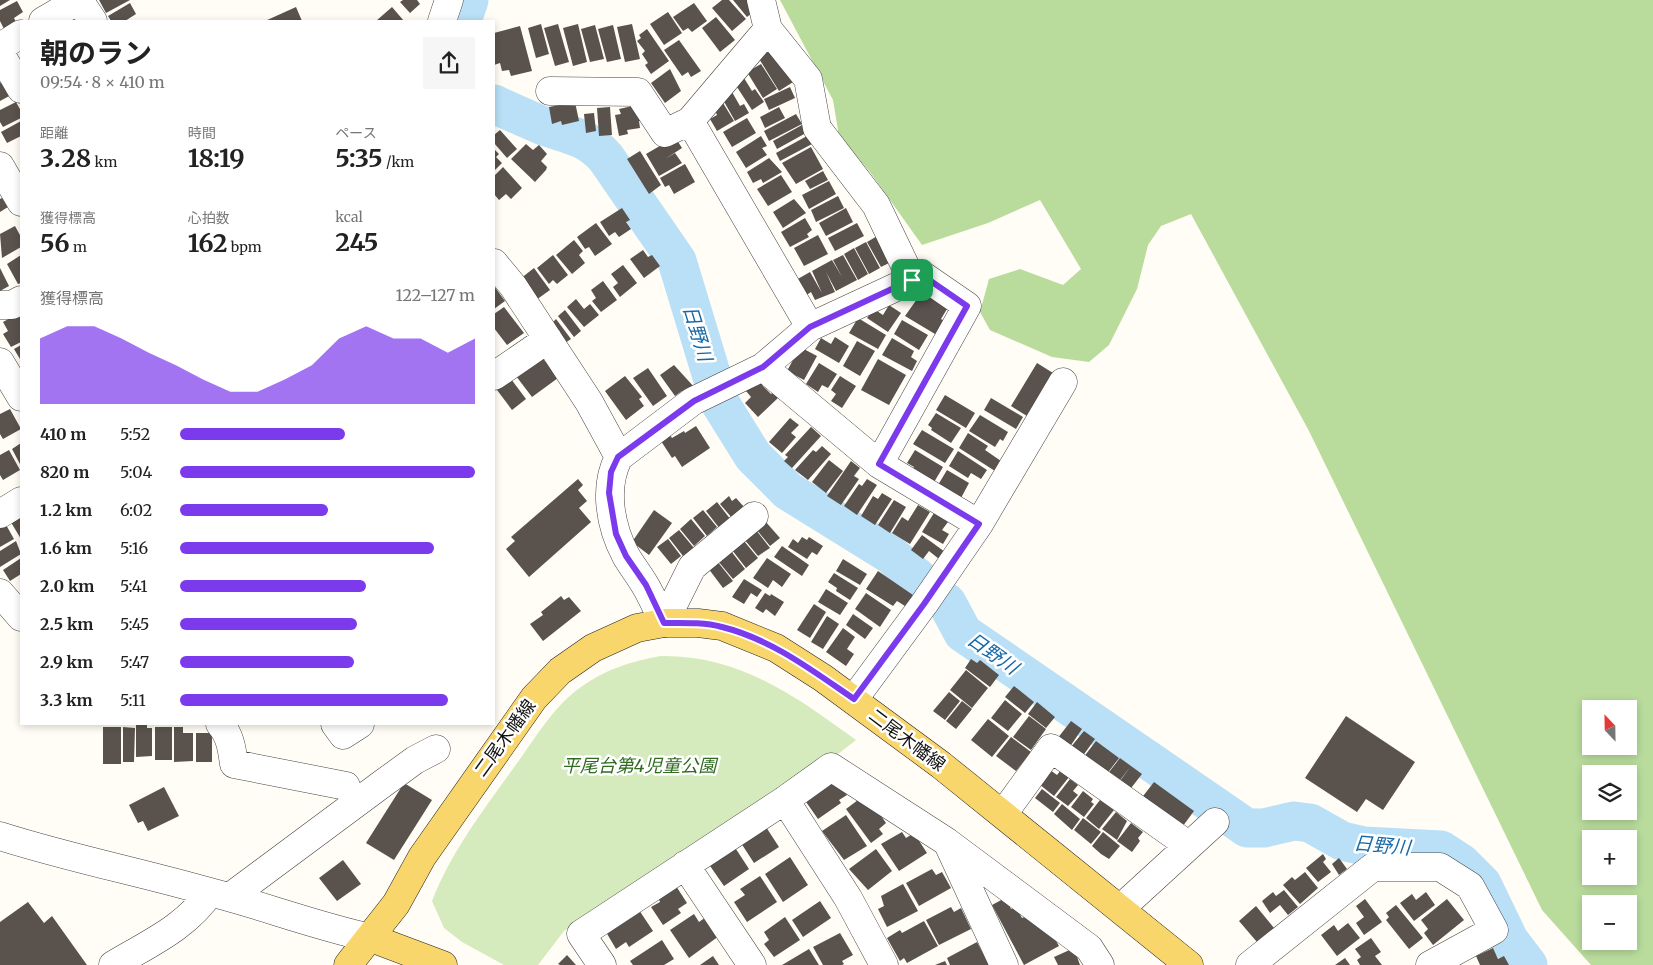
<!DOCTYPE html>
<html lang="ja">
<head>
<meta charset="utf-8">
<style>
  :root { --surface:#fff; --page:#f6f6f6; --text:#222; --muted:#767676; --accent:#7c3aed }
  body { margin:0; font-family:Merriweather,"Noto Sans JP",serif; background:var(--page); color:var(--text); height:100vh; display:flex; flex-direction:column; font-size:19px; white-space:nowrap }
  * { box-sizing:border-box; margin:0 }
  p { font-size:16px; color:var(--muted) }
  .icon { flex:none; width:28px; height:28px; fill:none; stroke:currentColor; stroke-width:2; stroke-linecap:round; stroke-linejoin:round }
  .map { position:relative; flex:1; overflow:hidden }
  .details { position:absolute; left:20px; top:20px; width:475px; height:705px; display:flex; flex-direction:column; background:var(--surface); border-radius:0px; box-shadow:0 2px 8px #0003 }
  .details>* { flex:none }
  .needle { width:32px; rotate:338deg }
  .tools { position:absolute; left:1582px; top:700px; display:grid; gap:10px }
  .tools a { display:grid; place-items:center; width:55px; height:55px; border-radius:0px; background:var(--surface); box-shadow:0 2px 8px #0003; font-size:25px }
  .pin { position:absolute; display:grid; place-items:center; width:42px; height:42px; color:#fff; margin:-21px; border-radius:10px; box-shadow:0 2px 8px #0006 }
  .round { display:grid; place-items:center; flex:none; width:52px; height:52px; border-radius:0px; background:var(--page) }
  .overview { display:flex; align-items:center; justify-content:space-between; height:85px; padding:0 20px }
  h1 { font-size:28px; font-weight:700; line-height:38px }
  .stats { display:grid; grid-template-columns:repeat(3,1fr); gap:8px; height:85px; padding:5px 20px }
  .stats div { display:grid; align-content:center }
  .stats b { font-size:25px; font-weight:700 }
  .stats small { font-size:14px; font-weight:400 }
  .stats p { font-size:14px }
  .chart { height:140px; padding:10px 20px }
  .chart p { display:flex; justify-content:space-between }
  .chart svg { width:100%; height:90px; margin-top:5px; fill:var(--accent); opacity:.7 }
  ul { padding:0 20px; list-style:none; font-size:16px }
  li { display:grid; grid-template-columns:80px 60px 1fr; align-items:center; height:38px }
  li i { height:12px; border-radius:6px; background:var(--accent) }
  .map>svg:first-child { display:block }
</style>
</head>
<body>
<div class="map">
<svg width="1653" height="965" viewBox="0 0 1653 965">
  <rect width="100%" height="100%" fill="#fffdf5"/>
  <!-- green -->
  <path fill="#d5ebbd" d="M661,656C740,655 795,696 856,740L833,758L564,931L538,965H504L462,942L444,928L432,901C452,849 488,804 520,759C538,734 555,705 581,687C606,669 632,661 661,656Z"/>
  <!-- forest -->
  <path fill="#b9dc9c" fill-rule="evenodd" d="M780,0H1653V965H1591L1542,910L1309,431L1191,214L1161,226L1148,245L1137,289L1109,345L1089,362L1052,357L990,330L980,312L989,279L1020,269L1063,285L1081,269L1040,200L988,223L922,245L870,172L839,136L833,100ZM1591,709H1629V746H1591ZM1591,774H1629V811H1591ZM1591,839H1629V876H1591ZM1591,904H1629V941H1591Z"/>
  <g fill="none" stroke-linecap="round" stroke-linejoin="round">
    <!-- river -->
    <path stroke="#b9e0f7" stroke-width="39" d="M458,21L465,12L469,0
      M494,104C509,111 525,118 541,125C567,135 586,135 606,158L677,261L720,403L753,456L788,491L891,555L947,603L963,633L1247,828H1264L1294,821L1310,823L1342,841L1364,846L1441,850L1461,863L1482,884L1509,940L1528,965"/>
  </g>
  <!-- building -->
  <path fill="#5a524d" d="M0,0H10L0,6Z
    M99,0H130L106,13Z
    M403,0H417L420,4L410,13L400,2Z
    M722,0H729L746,19L732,31L712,8Z
    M733,0H753L757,9L747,17Z
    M17,1L23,12L14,18L16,22L4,29L0,21V10Z
    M130,3L136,14L125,21H111L108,16Z
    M694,3L707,21L692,32L688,28L683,31L673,17Z
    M296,7L302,21H265Z
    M392,7L404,21H376Z
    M668,12L682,33L664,45L650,24Z
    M716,17L735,40L720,52L702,28Z
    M541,24L549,54L536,58L528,28Z
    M558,24L569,62L555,66L544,28Z
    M578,24L587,62L573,66L563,28Z
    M632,24L640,59L625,62L617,27Z
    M595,25L604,59L590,62L581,29Z
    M613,25L621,59L607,62L598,29Z
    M520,26L532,71L511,76L509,70L502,71L500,63L494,65V33Z
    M647,29L669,61L651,74L645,65L648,63L642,54L645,51L637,41L641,38L639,35Z
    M679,40L701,71L691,77L688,72L682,76L664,50Z
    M772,48L801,77L779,91L758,57Z
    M761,64L777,89L763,98L747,72Z
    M670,69L681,91L665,103L651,83Z
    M744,78L752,91L755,89L764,102L752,110L735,84Z
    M6,80L13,94L0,101V83Z
    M790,87L795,98L769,110L764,99Z
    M732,92L740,106L744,104L749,113L735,121L722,98Z
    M16,102L21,111V118L3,127L0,122V110Z
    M575,102L579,121L562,125L561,121L552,124L549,107Z
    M723,103L734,121L717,131L710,119L717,115L714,108Z
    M637,105L641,121H639L640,128L627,130L628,134L619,136L615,115L621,114L619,109Z
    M610,107L612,135L599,136L597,108Z
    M779,107L785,118L765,128L760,117Z
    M594,113L596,131L586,133L584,114Z
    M796,114L802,124L769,141L764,131Z
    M747,118L756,133L732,147L723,132Z
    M21,121V136L7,143L1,132Z
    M802,125L806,133L777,149L773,141Z
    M500,130L517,149L507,158L494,143V135Z
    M761,136L767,146L762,148L767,155L746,168L736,152Z
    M807,136L812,144L780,161L776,153Z
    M675,137L682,148L665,159L675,153L682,163L659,176L646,154Z
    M526,144L533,150L539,145L547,154L541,161L547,167L546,170L535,182L511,159Z
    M811,147L823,169L796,184L782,163Z
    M494,149L499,154L496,157L502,163L494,171Z
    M640,151L661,185L649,194L627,159Z
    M769,158L782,172L763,183L761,179L753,183L747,172Z
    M685,164L695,182L674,194L669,185L665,187L660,178Z
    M503,167L522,188L511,199L506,194L499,200L494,194V176Z
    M823,171L828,180L810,189L805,181Z
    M781,175L792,192L768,206L757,189Z
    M829,181L836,194L809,209L802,195Z
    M838,196L844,208L816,222L811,210Z
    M2,198L8,207L0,212V199Z
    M794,199L806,213L783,228L773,212Z
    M622,208L630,220L626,222L631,229L619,237L615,232L609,236L600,222Z
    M846,208L853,222L826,236L819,223Z
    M805,218L812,230L807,234L809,237L790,247L781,232Z
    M596,223L612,244L595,256L589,247L585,249L577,237Z
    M857,223L864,236L835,251L828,238Z
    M15,226L21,237V247L2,258L0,234Z
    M818,235L828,254L804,266L794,248Z
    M879,235L893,261L881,267L867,242Z
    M574,240L583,251L579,255L585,263L572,274L556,255Z
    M866,242L880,268L869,274L855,248Z
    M854,248L868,274L858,280L844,254Z
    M643,250L648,257L652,255L660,266L644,278L630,259Z
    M21,255V283L18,284L7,264Z
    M553,255L568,275L557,284L553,280L549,284L537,268Z
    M843,255L857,280L836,291L826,272L835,292L815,300L811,292L805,296L796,280L810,272L822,293L812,271L832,260L842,277L833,260Z
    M623,265L637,283L620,297L613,287L618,283L611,274Z
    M0,268L9,286L0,291Z
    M534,268L550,290L536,300L520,279Z
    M603,281L617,300L601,312L592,301L596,298L591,290Z
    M494,286L505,301L494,309Z
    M922,292L934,300L950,304L941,319L948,323L940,337L905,316Z
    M576,299L584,309L590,304L599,315L584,327L567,307Z
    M889,305L901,313L888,332L867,318L874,309L883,315Z
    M504,307L524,333L507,345L494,328V314Z
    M565,310L581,331L574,337L558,316Z
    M21,312V342L11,347L3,334L8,331L3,322Z
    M858,318L886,335L878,349L849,333Z
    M556,319L571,339L562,345L551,324Z
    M902,320L928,335L919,350L894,334Z
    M835,337L849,346L839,363L815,349L821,338L831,344Z
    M892,338L914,351L911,357L917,361L912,371L882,355Z
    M857,341L875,351L860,376L843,366Z
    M21,345V358L20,359L14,349Z
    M800,347L817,356L804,380L787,371Z
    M541,356L558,378L532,397L516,376Z
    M878,359L906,375L889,405L861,390Z
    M819,363L837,374L828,388L822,385L818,392L806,384Z
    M1037,363L1053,373L1027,416L1011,406Z
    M674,365L695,388L685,395L682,391L675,396L660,375Z
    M648,368L667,396L653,406L633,378Z
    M508,375L526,399L512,410L494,386Z
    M625,376L642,397L639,399L644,406L626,420L605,391Z
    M840,376L856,386L842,408L831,401L836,394L831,390Z
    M760,383L771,394L774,392L779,397L758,417L745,403L751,397L746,391L754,384L757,386Z
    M945,395L975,413L966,428L936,410Z
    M991,398L1023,417L1016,429L984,410Z
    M10,409L21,429L3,439L0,434V414Z
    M936,413L961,428L951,443L931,430L932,428L928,425Z
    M980,415L1008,432L1003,441L1000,439L995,447L969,431Z
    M790,418L799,425L791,433L796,437L782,453L769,442Z
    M696,426L710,448L682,467L675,456L672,458L661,441L670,435L672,438L684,431L685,433Z
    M811,427L821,436L792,468L784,461L788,457L785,455Z
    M922,430L954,449L945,463L913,444Z
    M968,433L988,446L985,450L1001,461L995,471L959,448Z
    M21,443V466L12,449Z
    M822,446L831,454L808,480L795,470L813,450L816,452Z
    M9,450L20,470L3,480L0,475V455Z
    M915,450L943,467L933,484L912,470L914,467L907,463Z
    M958,451L987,470L981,479L971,473L968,478L949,466Z
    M829,460L843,471L826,493L812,482Z
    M851,461L860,468L854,476L859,479L841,505L827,496Z
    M947,470L969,483L961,498L938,485Z
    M578,479L583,485L578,490L587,501L579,508L591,522L529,577L506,549L515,541L511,537Z
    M867,479L877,485L857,515L844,506L859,484L862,486Z
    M882,493L892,499L875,525L861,516L873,496L878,499Z
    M729,496L732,501L736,498L745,508L732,518L720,504Z
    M894,500L906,507L890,533L878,525Z
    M717,502L731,520L720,529L706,511Z
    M918,505L930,512L910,544L892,533L902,517L908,521Z
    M654,510L672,523L649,555L632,542Z
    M703,510L717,527L707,536L693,518Z
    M934,513L948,522L942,530L949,534L943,544L922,532Z
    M21,515V539L9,519Z
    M691,519L705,536L694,546L680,529Z
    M765,521L780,538L770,546L756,529Z
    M5,523L14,539L0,547V525Z
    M679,530L694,548L683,556L669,538Z
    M756,530L770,548L758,556L744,539Z
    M922,535L945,552L939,559L929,551L923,559L911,550Z
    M802,537L807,540L809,537L823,546L817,555L812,552L807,559L788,547L793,539L798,543Z
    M668,539L681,556L671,564L657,547Z
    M16,541L21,554L0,567V551Z
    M744,541L758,558L746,568L732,550Z
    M782,546L809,565L802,576L774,557Z
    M731,551L745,569L733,579L718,561Z
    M21,558V574L10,581L3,570Z
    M767,558L791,574L782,587L773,580L768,588L753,578Z
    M843,559L867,574L860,585L836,571Z
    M717,561L733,581L723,588L708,568Z
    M878,571L913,595L905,606L897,601L893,606L866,589Z
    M834,573L858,588L850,600L836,591L837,588L828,582Z
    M744,579L762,590L757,597L751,593L744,604L732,597Z
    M826,589L848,603L840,615L818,602Z
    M765,593L770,596L771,594L784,602L775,616L766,609L763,613L755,608Z
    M866,593L891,610L880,627L855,609Z
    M561,596L564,600L569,597L581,611L543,641L530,624L543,615L541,612Z
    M814,604L826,612L810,638L797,630Z
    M853,614L873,628L865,639L846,625Z
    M827,616L839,624L823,649L811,642Z
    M843,628L855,637L847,649L854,654L846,666L826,652Z
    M971,659L977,663L980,660L999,675L990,687L965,668Z
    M966,670L988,688L972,708L950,690Z
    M1014,686L1034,702L1025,713L1005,697Z
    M949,692L960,701L945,720L933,711Z
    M1005,700L1022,714L1008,731L991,718Z
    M962,701L972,709L956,729L946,721Z
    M1037,702L1055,717L1046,728L1028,714Z
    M1029,716L1046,729L1031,750L1013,737Z
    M1346,716L1415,762L1383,810L1366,799L1357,812L1305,778Z
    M988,719L1009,736L992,757L971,740Z
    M1071,721L1082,729L1069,748L1057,739Z
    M136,724H147V728H152V756L136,757Z
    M103,727H121V764H103Z
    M123,727L135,728L134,762H123Z
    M155,727H172V760H155Z
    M174,727H183V733H193V761L174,762Z
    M1084,731L1095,739L1082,757L1070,748Z
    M196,733H212V762H196Z
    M1011,737L1031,752L1016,771L996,756Z
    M1096,741L1119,758L1106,775L1083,758Z
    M1120,758L1131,766L1117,784L1106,776Z
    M1131,766L1142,774L1128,792L1117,785Z
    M1050,770L1057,775L1061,770L1069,777L1054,796L1039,784Z
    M1070,779L1078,785L1073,791L1078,795L1068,806L1056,797Z
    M832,780L839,784L847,795L839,800L841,803L818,819L804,799Z
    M1154,782L1194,811L1180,830L1165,819L1169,813L1165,819L1140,800Z
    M404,783L432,800L394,860L366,843Z
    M164,787L179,816L148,831L143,821L138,823L129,805Z
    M1042,789L1060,803L1053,812L1035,798Z
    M1083,791L1093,799L1091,802L1094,804L1084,817L1071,807Z
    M862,797L873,804L886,823L879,829L883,834L871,843L846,809Z
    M1100,800L1114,810L1099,829L1086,818Z
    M1062,804L1080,819L1072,830L1054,814Z
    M1116,812L1127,821L1117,840L1102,829Z
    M846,815L867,846L844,860L822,831Z
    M1083,818L1101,832L1091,844L1074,830Z
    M1131,823L1143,832L1138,838L1140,841L1132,852L1117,841Z
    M766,827L779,847L754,863L741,843Z
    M902,832L906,838L914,833L927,853L899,871L881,844Z
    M1103,832L1120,846L1109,859L1101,854L1092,846Z
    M734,846L749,869L724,886L708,863Z
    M876,849L892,871L868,890L849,869Z
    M1323,854L1326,859L1323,862L1331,872L1318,882L1306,868Z
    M790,857L808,885L783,902L765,874Z
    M1339,858L1347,869L1339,875L1332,864Z
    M343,860L361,884L337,901L319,878Z
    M932,869L936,875L942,872L951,888L919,906L906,883Z
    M1305,872L1318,888L1300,904L1283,885L1292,877L1295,880Z
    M760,876L777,902L747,922L734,902L745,895L740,889Z
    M903,884L918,911L887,927L878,909L884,906L881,896Z
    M676,886L687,903L678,909L681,913L663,925L651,907L660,902L658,897Z
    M1284,890L1298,907L1288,915L1280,905L1270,913L1262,901L1273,892L1276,896Z
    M1426,892L1435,905L1414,921L1400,903L1412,894L1416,900Z
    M1005,898L1011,909L1016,907L1022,918L1029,915L1048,927L1059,946L1024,965L992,905Z
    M1365,899L1382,922L1364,935L1356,923L1364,917L1356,906Z
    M1447,899L1464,920L1433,945L1424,933L1428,929L1421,920Z
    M820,901L831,918L803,937L792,920Z
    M28,902L44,923L52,916L87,965H0V922Z
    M1396,905L1423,938L1409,949L1386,920L1389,917L1386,913Z
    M1256,906L1274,928L1257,942L1239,921Z
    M951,907L954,912L961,908L971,929L939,945L926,920Z
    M639,910L653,931L629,947L626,942L616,949L606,932Z
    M694,914L699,922L706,917L719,936L689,958L670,930Z
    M785,917L800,940L774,957L764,944L769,940L764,932Z
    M924,921L938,946L907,963L904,958L900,961L887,938L900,930L902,933Z
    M1348,923L1360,938L1337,956L1321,935L1334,925L1338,931Z
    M840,933L853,955L842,961L844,964L842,965H823L813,947Z
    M1371,938L1381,952L1375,956L1382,965H1360L1357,960L1361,957L1355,949Z
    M662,940L674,959L664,965H633L630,961Z
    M977,942L989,965H950L947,958Z
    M1074,948L1080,965H1058L1054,957Z
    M1493,948L1498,959L1504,956L1509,965H1480L1476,956Z
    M809,949L819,965H782Z
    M567,955L576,965H560L558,964Z
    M713,956L719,965H700Z
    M1345,958L1350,965H1335Z
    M945,961L947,965H935Z"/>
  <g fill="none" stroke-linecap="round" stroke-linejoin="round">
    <defs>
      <path id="minor" d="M79,0L93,21
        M761,0L768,29L808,79L817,128L876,205L912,280
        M43,21L79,0
        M442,21L449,0
        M0,47L21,34
        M0,53L21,89
        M550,91L638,92L665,133L690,121L768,29
        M690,121L810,327
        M0,166L21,202
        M494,263L513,286L589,402L619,457C603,487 610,526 626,556C632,566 639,575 645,585C652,597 658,610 664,623
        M0,305H12L21,300
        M0,362L21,397
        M763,367L879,464L979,524
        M494,376L548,339
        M619,457L693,401L763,367L810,327L922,275L967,306L879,464
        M0,514L21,501
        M0,593L21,617
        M664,623L692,567L754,516
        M854,699L924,604L979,524L1063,382
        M220,724C230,735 232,749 234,764L346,786
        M335,724L343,735L360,724
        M785,800L848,898L884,965
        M1003,814L1051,748L1188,845
        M0,836C69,858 140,872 210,892C264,906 316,926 371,938
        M949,846L1004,965
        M685,865L752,965
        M230,897L382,784L415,760L436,749
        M1121,908L1215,822
        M113,965C148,944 187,927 210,892
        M602,965L581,934L785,800L831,767L947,842L1089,948L1100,965
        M1250,965L1373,867H1440L1470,886L1494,930L1430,965"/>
      <path id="major" d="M371,938L443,965
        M348,965L396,904L422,857L534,698L560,671L593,648L637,628L664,623H698L722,626L776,648L823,678L941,765L1189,965"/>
    </defs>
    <!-- minor casing -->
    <use href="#minor" stroke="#444" stroke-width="29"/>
    <!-- major casing -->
    <use href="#major" stroke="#222" stroke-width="29"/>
    <!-- minor -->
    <use href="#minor" stroke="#fff" stroke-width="28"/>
    <!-- major -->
    <use href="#major" stroke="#f9d66b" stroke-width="28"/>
  </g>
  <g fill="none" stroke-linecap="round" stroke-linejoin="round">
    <defs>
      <path id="route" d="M922,275L967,306L879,464L979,524L924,604L854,699C813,671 771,639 722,627C703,622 683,623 664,623L646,585L626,556L616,534L609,493L611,472L618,457L694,401L763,367L810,327Z"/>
    </defs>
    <!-- route casing -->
    <use href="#route" stroke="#fff" stroke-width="10"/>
    <!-- route -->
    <use href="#route" stroke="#7c3aed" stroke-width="6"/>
  </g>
  <g text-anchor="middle" stroke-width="5" stroke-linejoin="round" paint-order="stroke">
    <!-- street labels -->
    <g font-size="18" fill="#111" stroke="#fff">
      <text transform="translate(505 738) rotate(-54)" y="6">二尾木幡線</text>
      <text transform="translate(907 740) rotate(37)" y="6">二尾木幡線</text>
    </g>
    <!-- park labels -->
    <g font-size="18" font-style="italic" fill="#2f6b1f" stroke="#fff">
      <text x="639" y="772">平尾台第4児童公園</text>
    </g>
    <!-- water labels -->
    <g font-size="19" font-style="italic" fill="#1768a6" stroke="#fff">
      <text transform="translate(698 333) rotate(73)" y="7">日野川</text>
      <text transform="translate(993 653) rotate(35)" y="7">日野川</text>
      <text transform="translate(1382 845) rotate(5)" y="7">日野川</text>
    </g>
  </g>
</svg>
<div class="tools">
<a><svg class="needle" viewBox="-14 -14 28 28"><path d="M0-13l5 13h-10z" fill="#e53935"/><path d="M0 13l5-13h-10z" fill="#767676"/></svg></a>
<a><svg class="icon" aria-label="layers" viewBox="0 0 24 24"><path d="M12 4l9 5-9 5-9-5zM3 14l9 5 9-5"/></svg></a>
<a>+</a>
<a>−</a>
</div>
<div class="pin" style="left:912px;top:280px;background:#1e9e55"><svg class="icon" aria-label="arrive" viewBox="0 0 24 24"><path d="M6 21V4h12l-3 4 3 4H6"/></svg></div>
<section class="details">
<div class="overview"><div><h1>朝のラン</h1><p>09:54 · 8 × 410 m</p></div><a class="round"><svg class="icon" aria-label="share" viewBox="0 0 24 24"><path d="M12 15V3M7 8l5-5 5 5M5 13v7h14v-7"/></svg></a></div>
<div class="stats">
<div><p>距離</p><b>3.28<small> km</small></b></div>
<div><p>時間</p><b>18:19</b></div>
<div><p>ペース</p><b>5:35<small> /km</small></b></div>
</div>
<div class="stats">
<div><p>獲得標高</p><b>56<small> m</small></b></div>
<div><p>心拍数</p><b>162<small> bpm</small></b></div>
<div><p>kcal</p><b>245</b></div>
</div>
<div class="chart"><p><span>獲得標高</span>122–127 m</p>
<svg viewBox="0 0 160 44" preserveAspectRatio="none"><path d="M0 44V12L10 6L20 6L30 12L40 19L50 25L60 32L70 38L80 38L90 32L100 25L110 12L120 6L130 12L140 12L150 19L160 12V44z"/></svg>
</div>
<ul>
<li><b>410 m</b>5:52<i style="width:56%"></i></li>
<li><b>820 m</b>5:04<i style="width:100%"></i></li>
<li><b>1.2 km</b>6:02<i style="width:50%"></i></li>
<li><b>1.6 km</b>5:16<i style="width:86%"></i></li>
<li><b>2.0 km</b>5:41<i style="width:63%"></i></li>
<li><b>2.5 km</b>5:45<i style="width:60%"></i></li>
<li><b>2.9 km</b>5:47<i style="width:59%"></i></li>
<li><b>3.3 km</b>5:11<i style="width:91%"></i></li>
</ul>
</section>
</div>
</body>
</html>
